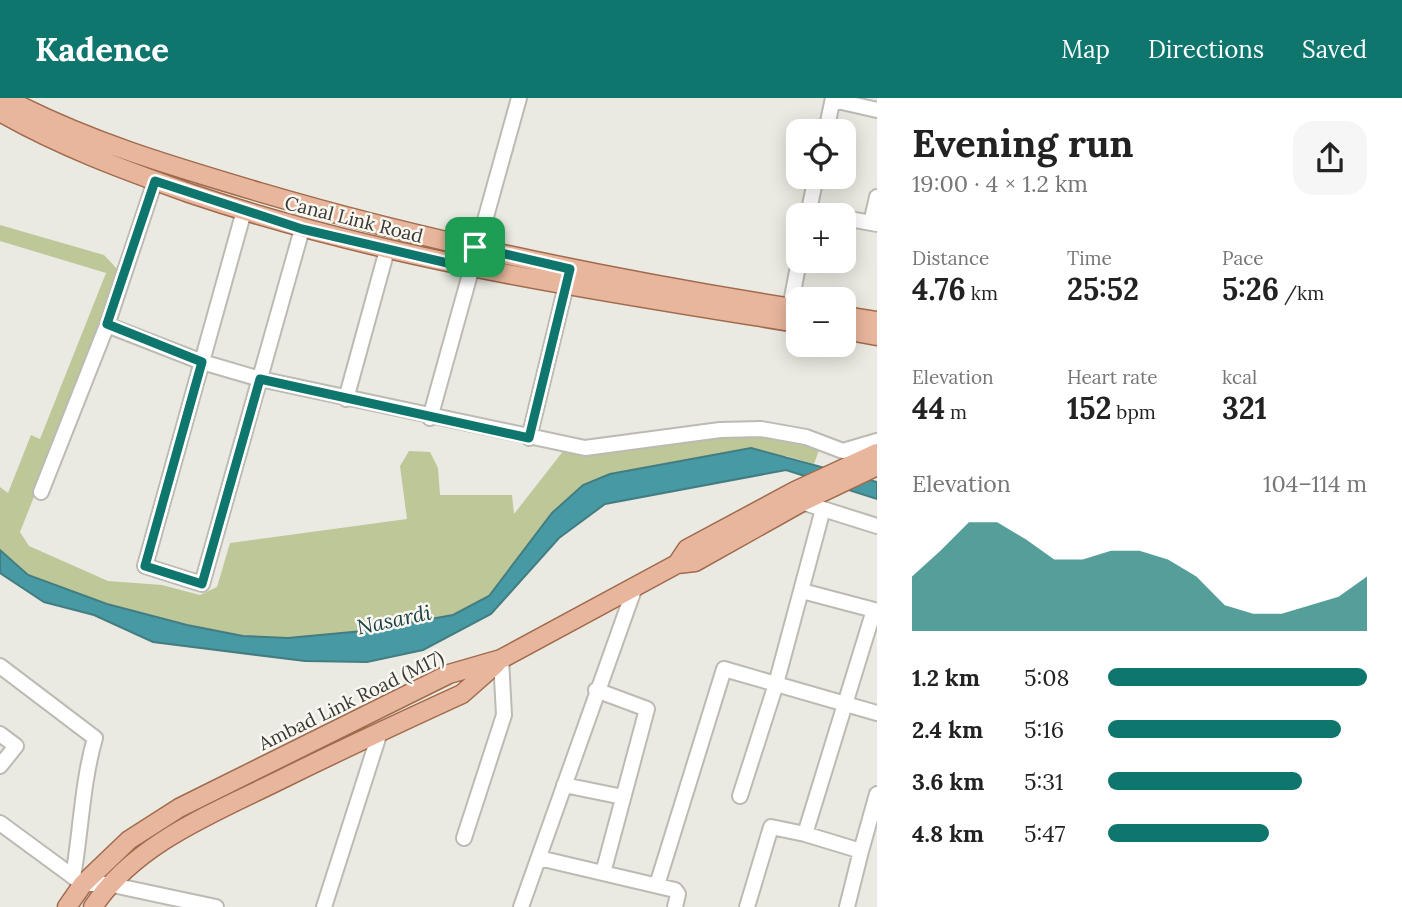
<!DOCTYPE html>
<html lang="en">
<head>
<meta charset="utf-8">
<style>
  :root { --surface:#fff; --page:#f6f6f6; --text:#222; --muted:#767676; --accent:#0f766e }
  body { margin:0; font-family:Lora,serif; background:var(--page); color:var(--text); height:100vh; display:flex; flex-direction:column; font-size:26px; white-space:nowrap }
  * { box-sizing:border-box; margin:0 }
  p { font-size:23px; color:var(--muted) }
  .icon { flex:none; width:38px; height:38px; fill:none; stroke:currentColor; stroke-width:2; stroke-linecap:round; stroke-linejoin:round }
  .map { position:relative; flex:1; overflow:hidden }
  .details { display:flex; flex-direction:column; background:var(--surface); width:525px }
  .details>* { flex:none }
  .buttons { position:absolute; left:786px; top:21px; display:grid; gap:14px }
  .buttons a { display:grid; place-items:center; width:70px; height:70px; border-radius:14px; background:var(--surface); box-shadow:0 4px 18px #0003; font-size:35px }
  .pin { position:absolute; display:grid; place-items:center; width:60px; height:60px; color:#fff; margin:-30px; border-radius:14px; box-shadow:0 4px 10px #0006 }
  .round { display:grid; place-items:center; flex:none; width:74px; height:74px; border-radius:21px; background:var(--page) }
  .overview { display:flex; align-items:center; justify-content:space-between; height:119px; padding:0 35px }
  h1 { font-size:38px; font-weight:700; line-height:52px }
  .figures { display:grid; grid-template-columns:repeat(3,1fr); gap:10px; height:119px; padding:7px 35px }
  .figures div { display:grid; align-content:center }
  .figures b { font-size:30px; font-weight:700 }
  .figures small { font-size:19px; font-weight:400 }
  .figures p { font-size:19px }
  .chart { height:196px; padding:14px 35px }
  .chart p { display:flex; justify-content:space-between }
  .chart svg { width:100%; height:126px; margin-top:7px; fill:var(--accent); opacity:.7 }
  ul { padding:0 35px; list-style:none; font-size:23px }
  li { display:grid; grid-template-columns:112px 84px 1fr; align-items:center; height:52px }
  li i { height:18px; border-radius:9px; background:var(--accent) }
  header { display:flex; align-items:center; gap:42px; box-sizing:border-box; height:98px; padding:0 35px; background:var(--accent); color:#fff }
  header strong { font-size:33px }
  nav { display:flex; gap:38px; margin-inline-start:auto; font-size:24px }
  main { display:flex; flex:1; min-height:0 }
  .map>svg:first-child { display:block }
</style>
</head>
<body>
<header>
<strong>Kadence</strong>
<nav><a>Map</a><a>Directions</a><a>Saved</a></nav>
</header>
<main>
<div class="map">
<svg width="877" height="809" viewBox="0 0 877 809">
  <rect width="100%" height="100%" fill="#ebeae2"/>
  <!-- green -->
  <path fill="#bdc798" d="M0,127L104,157L119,173L78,288L20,434L29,448L108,483L162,487L200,497L217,489L230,445L407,421L400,368L409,353L430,354L438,370L440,397H512L514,416L564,352C643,352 746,322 819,352L814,366L786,358L712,357L583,387L552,415L489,498L453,517L363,533L288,540L243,538L187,527L107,506L28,477L0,452V389L8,395L31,337L40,341L106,175L0,143Z"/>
  <!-- water -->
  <path fill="#479aa3" stroke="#437d82" stroke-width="2" d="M751,350L877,384V401L786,372L605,406L559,440L491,516L423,552L367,564L305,563L153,544L94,517L44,504L0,475V452L28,477L107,506L187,527L243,538L288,540L363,533L453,517L489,498L552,415L583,387L610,376Z"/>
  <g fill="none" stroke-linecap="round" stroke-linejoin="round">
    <defs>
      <path id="minor" d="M833,2L877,12
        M826,33L833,0
        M244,113L145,468L202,486L302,131
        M809,113L831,117
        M808,117L816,79
        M844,120L877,126
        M871,125L877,99
        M790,210L799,163
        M107,227L202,264L260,281L585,350L720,332L761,331L806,339L843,353L877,343
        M346,301L387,152
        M430,320L519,0
        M529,340L568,179
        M41,394L107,227L155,83
        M823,411L877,428
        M0,568L95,640C82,685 81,733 73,779
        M596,592L647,611L603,775
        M0,636L16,648L0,668
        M564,687L623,699
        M740,698L776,586L823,411L802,404
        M0,725L83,786H108L216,809
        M805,736L861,753L877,696
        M464,740L504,617L501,561
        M539,760L675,792L678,796L675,809
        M657,787L724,571L877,615
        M324,809L380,634
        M521,809L635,489
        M747,809L771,729L805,736L874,512L802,493
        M847,809L861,753"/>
      <path id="major" d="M5,0C86,43 171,68 259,94C435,146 616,182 798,211
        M0,14C59,48 124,72 189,95C387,162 592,192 798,225
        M844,218L877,223
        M844,232L877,238
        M677,466L687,451L795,393L877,355
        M67,809L83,786L129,742L179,710L449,576L501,561L677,466L695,464L802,404L877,368
        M93,809C136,744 216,714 284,680C343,651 403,623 462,596L496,566"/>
    </defs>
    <!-- minor casing -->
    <use href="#minor" stroke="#bcbab3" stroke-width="18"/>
    <!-- major casing -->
    <use href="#major" stroke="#a06b4d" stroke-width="21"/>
    <!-- minor -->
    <use href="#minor" stroke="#fff" stroke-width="14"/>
    <!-- major -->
    <use href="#major" stroke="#e8b69c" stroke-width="18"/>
  </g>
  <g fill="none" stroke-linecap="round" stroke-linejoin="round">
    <defs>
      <path id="route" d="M155,83L302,131L469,170L475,149L570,171L529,340L260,281L202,486L145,468L202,264L107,226Z"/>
    </defs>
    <!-- route casing -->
    <use href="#route" stroke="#fff" stroke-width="14"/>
    <!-- route -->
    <use href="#route" stroke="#0f766e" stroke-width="9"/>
  </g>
  <g text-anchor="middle" stroke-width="5" stroke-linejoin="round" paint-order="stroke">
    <!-- street labels -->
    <g font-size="19" fill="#393936" stroke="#f9f7f0">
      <text transform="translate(354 121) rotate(14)" y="7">Canal Link Road</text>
      <text transform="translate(351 602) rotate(-26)" y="7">Ambad Link Road (M17)</text>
    </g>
    <!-- water labels -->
    <g font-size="21" font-style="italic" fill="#1a4146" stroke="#f9f7f0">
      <text transform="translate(394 522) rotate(-12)" y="7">Nasardi</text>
    </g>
  </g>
</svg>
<div class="buttons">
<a><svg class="icon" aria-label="locate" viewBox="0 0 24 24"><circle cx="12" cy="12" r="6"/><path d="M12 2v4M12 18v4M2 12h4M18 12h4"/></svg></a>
<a>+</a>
<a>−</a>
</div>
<div class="pin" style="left:475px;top:149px;background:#1e9e55"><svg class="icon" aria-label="arrive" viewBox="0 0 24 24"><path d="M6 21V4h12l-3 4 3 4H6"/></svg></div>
</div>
<section class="details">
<div class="overview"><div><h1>Evening run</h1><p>19:00 · 4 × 1.2 km</p></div><a class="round"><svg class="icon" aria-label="share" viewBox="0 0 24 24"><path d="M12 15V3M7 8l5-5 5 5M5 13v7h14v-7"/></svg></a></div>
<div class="figures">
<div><p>Distance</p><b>4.76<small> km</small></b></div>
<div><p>Time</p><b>25:52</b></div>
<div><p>Pace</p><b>5:26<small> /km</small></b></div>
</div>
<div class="figures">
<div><p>Elevation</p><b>44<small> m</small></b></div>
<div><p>Heart rate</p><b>152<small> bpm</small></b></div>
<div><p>kcal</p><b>321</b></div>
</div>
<div class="chart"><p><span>Elevation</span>104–114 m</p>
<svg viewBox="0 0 160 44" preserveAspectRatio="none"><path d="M0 44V25L10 16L20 6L30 6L40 12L50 19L60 19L70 16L80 16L90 19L100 25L110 35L120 38L130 38L140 35L150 32L160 25V44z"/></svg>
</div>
<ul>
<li><b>1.2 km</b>5:08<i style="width:100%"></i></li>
<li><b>2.4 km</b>5:16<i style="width:90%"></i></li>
<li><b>3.6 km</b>5:31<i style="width:75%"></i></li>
<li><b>4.8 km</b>5:47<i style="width:62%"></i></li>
</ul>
</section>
</main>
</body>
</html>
